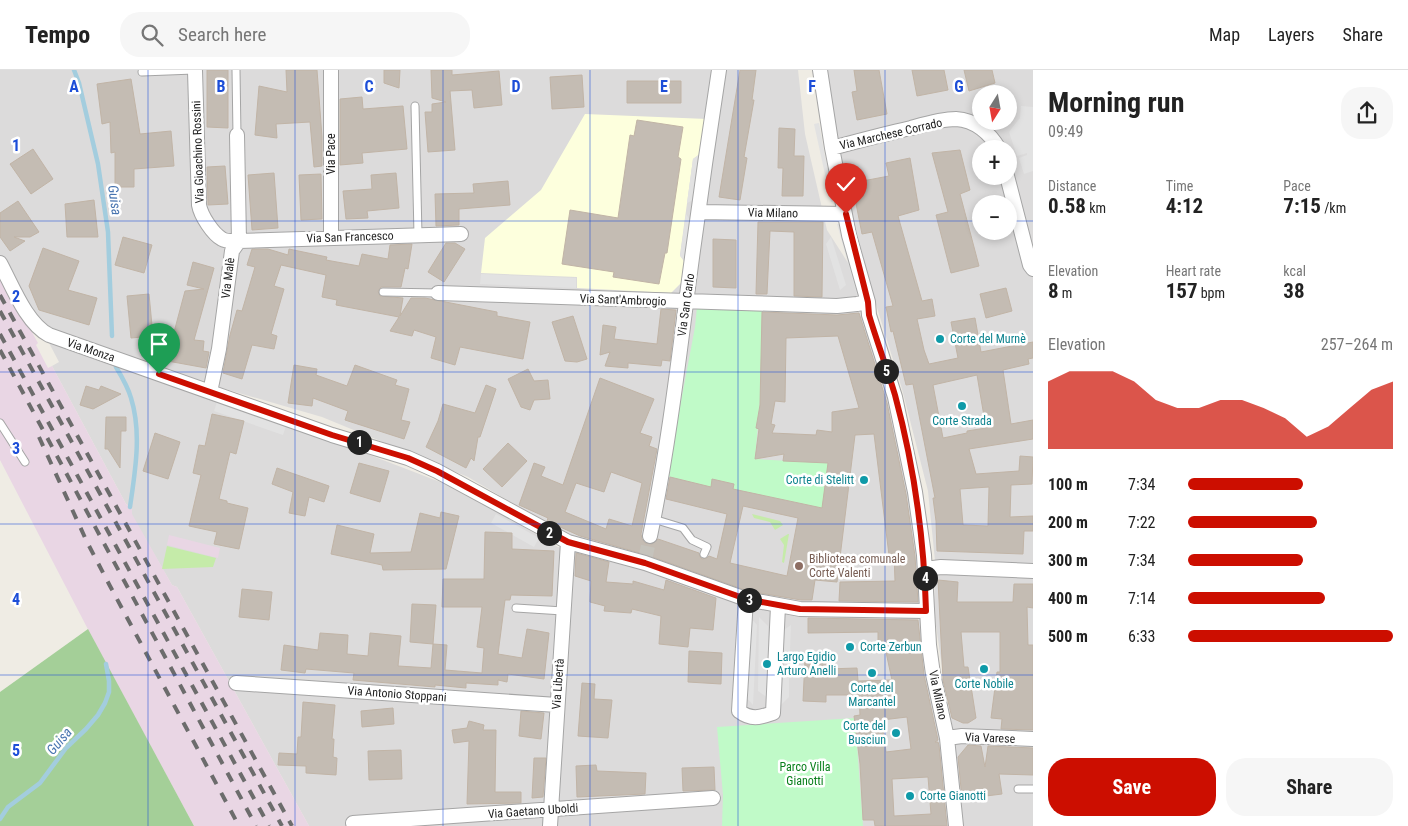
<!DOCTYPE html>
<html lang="en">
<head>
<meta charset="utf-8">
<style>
  :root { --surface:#fff; --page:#f6f6f6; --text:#222; --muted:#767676; --line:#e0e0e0; --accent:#cc0e00 }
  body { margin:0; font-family:"Roboto Condensed",sans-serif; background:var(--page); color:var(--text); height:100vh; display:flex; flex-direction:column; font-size:19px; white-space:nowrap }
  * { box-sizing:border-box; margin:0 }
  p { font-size:16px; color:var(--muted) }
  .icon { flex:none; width:28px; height:28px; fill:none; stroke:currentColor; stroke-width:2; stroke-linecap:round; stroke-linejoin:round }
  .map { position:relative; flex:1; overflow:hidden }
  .side { display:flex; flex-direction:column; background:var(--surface); width:375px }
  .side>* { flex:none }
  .needle { width:32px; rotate:191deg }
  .fabs { position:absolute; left:972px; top:15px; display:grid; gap:10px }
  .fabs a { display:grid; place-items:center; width:45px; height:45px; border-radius:50%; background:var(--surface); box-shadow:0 2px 8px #0003; font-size:25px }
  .pin { position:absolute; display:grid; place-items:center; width:42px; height:42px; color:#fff; margin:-51px -21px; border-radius:50% 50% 50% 0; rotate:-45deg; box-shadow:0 0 5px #0007 }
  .pin .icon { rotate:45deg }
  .km { position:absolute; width:25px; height:25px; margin:-12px; border-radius:50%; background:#222; color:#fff; font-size:14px; line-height:25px; text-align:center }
  .round { display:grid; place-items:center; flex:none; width:52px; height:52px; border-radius:20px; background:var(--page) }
  .headline { display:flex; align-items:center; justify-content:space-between; height:85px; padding:0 15px }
  h1 { font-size:28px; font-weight:700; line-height:38px }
  .figures { display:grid; grid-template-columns:repeat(3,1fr); gap:8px; height:85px; padding:5px 15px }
  .figures div { display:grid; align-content:center }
  .figures b { font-size:21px; font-weight:700 }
  .figures small { font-size:14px; font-weight:400 }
  .figures p { font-size:14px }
  .chart { height:140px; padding:10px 15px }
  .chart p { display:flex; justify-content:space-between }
  .chart svg { width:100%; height:90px; margin-top:5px; fill:var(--accent); opacity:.7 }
  .cta { display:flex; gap:10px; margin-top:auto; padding:10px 15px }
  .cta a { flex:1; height:58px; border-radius:20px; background:var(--accent); color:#fff; font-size:20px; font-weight:700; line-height:58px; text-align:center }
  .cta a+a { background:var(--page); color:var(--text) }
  ul { padding:0 15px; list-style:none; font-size:16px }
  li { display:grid; grid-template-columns:80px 60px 1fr; align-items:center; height:38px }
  li i { height:12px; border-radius:6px; background:var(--accent) }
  header { display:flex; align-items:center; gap:30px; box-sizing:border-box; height:70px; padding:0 25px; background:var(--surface); border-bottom:1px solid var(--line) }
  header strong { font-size:24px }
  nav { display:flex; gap:28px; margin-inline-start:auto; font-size:18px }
  .search { width:350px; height:45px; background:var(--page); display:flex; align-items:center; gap:12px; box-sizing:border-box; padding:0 18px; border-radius:20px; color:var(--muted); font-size:19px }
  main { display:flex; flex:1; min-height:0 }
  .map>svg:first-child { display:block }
</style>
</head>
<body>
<header>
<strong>Tempo</strong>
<div class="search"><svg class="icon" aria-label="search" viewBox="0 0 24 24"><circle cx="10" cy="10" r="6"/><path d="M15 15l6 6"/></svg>Search here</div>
<nav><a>Map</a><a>Layers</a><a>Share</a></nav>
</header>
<main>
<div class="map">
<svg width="1033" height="756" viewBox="0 0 1033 756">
  <rect width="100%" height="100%" fill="#efece4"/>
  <!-- residential -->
  <path fill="#dcdbdb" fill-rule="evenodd" d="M0,0H798L805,64L827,160L868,224L898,321L923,423L930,495L929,542L781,536L566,465L468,407L322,347L215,316L63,263L23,247L0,205Z
    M823,0H1033V665L954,666L943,604L934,542L935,491L928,421L902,319L847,140ZM981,24H1009V51H981ZM981,79H1009V106H981ZM981,134H1009V161H981Z
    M48,271L310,362L461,420L558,477L645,495L750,533L930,544L950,670L1033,669V756H309L177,517L172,515L131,444L132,438L126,434L52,296L59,292Z"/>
  <!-- industrial -->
  <path fill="#e9d6e4" d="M0,205L38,273L36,275L48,298L52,296L126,434L132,438V444L172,515L177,517L309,756H194L106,594L0,390Z
    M169,465L220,478L218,488L167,475Z"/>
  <!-- education -->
  <path fill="#fdffdd" d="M585,44L707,49L704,81L693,89L680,185L684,191L681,213L671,223L577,218V207L481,203L485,168L541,120Z"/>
  <!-- grass -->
  <path fill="#c5eba9" d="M752,444L780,451L783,455L775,460L770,452L754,448Z
    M788,464H789L784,493L782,492L784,475L780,469Z
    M167,476L216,488L213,497L162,499Z"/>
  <!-- forest -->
  <path fill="#a4cf98" d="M88,559L194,756H0V622Z"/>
  <!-- park -->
  <path fill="#c0fac8" d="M697,237H762L760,331L755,389L828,393L822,438L733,419L734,414L713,409L711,417L667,406L695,257Z
    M855,648L863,756H722L723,725L717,657Z"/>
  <!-- parking -->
  <path fill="#e2e2e2" d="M1021,36L1033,37V101L1024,104L1019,88L1027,85V83L1017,86L1009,62L1020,48Z
    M819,53L825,86L836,131L831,132L814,54Z
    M701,83L697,128L687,133L693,89Z
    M686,144L693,155L687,195L680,186Z
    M837,154H841L862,223L857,225Z
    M831,167L846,215L840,220L826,174Z
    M481,204L576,208V218L480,214Z
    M217,332L286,356L283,365L214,341Z
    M496,444L539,468L534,477L491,453Z
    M749,546L757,555L753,635L745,626Z
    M759,547L768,556V628L758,621Z
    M791,555L790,581L782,589V561Z
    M789,597V627L781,635V604Z"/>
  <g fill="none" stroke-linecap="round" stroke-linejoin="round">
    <!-- stream -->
    <path stroke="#a3cdde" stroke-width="4.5" d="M74,0L79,13L98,94L108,162L112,266
      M116,297C122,307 128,317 131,328C142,363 135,402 130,437
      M0,749L8,737L40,713L66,678L86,659L98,645L105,633L109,622V611L106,594"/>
  </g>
  <!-- building -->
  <path fill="#c4bcb3" stroke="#c1b4a6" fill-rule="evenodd" d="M207,0H228V58L207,57Z
    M286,0H317L322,67V96L314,97L310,52L276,54L277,68L255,65L259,16L287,22Z
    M384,0H400L399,18L384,13Z
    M431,0H452V5L499,1L502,35L474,38L472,20L450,21L455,80L428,82L425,42H432V34L446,32L432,28Z
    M740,0H756L752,30H754L744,87L747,88L740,130L719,127Z
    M854,0H879L887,44L857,50L852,22L857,21Z
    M912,0H944L948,20L917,26Z
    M964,0H992L995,13L969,21Z
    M582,5L584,37L552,39L550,7Z
    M131,9L140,64L171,61L174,96L134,99V117H115V82L111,83L110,52L102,54L97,14Z
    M627,11H681V33H627Z
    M362,27L363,39L403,36L407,79L362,83L363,93L340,95V29Z
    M637,50L683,57L678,87L681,89L667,183H665L659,214L613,207L614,202L562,194L570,140L618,148L630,65L634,66Z
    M779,58L795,59L794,86H804L803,126H782L783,98H778Z
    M33,79L53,109L31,124L10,94Z
    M960,80L970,120L960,124L979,196L951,203L936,145L948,142L932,83Z
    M910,88L919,140L898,146L922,231L932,229L935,246L917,249L924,280L929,294L958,288L951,252L975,248L981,282L1033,272V288L1028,289L1029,294L1003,300L1011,354L1033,350V369L969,379L976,404L1019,401L1020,386L1033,387L1032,414L1011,415L1010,447L1033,446V461H1024L1023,484L937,481L936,451L933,428H935L913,314L906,315L893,261L891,262L886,237L893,236L872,162L862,164L852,113L889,106L886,93ZM977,305L986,358L967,361V363L943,368L933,315ZM989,417L988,456L963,455L960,419Z
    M225,96L228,134L208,135L207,97Z
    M274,103L278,158L252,160L248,105Z
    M396,103L399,138L367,141L368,148L346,149L343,121L372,119L371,105Z
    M321,104L322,149L301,150L299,105Z
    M508,111L510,135L459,139V155L436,156L435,124L474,123L473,114Z
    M94,130L98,167H67L65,134Z
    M18,131L39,162L30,167H14L25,171L10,181L0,167V143Z
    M758,152H823L822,227L794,226V162L770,161L767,224H756Z
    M123,167L152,175L144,203L115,195Z
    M713,169L736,170V218L713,217Z
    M446,173H455L465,179L444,212L428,202Z
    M412,174L408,199L405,198L401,217H381L378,221L380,226L403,228L400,246L411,228H425L497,242V246L530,252L523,289L460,277L455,295L431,288L436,267L414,260L412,266L390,261L399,247L336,235L337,230L322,227L326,205L281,195L274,216L284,219L271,264L277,266L274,279L252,275L242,309L223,303L230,265L237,240L242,241L255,197L247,195L252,179H268L288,185L289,179L327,187L326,190L359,196L362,184L388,189L390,175Z
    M43,178L79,191L68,220L97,228L89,255L39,240L29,216Z
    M193,192L214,198L194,270L204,271L203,281L209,282L206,298L162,290L167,265L173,266L185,221L204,219L187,215Z
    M1006,218L1012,241L986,248L980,224Z
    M149,224L153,266L131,268L127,226Z
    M661,239L676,240L670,291L662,290L661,296L628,293V298L605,296L610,282L600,285L603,255L616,257L614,269L657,274Z
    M762,242L837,245L859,243L887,333L906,424L915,486L918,532L839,531L840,512L895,511L894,484L889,485L874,364L855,365L837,512L815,510L812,530H801L748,521L647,485L580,466L547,451L548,448L519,435L534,393L545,397L541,406L563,415L600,308L654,329L640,363L652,367L649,376L657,379L641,464L642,469L645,473L652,474L658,469L699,483L700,487L702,489L707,488L709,486L717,489L727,444L666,429L670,407L711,417L712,409L734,414L733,419L822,438L828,393L783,391L784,384L755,389L759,359L756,358L760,335ZM838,266L859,338L832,342V362L817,360L816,365L772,363L775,355L771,354L775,331L785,332L786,268ZM611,402L642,413L632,456L609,449L606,459L565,442L576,413L604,422ZM743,436L798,448L787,506L730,493Z
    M573,246L587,289L577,292L565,291L552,252Z
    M294,295L317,299L316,305L347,316L355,295L397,310L395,315L409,319L401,350L410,352L404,369L345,350L348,341L313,328L312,336L288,333Z
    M528,299L534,311L548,310L550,329L534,330L530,340L521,337L508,309Z
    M486,315L496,319L480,367H478L474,391L471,388L466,398L426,377L438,351L443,334L475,343Z
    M86,316L99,320L101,316L121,324L93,339L80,335Z
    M212,344L244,351L236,384L230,382L219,429L227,431V433L248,438L239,479L214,474L217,462L189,456L201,405L193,403L199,375L205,376Z
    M106,347H126V361H121L120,398L108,379H105Z
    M155,363L180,372L168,409L143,401Z
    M508,373L527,391L502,417L483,399Z
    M359,393L389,401L380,432L350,423Z
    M277,398L329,416L324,432L309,427L305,446L289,443L293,422L272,414Z
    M441,442L459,446L446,499L383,500L382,495L331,484L337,455L374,464L370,483L411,482L420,443L440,448Z
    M485,462L512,463V479L554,481L552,526L511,525L510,530H505L498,584L522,588L527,559L549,563L544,609L508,604L507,612L498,610V615L466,613V618L435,615V617L353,610L354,603L306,599L305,603L281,600L284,575L318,580L320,563L348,565L347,584L368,586L370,563L401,566L398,596L431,598L433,574L447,575L445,600L482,603L484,578L477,577L482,537H442L443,509H484Z
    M576,483L609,492L606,512L633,514V511L664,520L666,510L716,528L713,560L690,558L688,577L659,574L661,546L632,539L631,543L604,541L605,536L590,532L591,511L575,506Z
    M938,510L958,512L957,532H1013L1014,514H1033V538L1027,537L1028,575H1033V660L1001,659L1002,649L991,648L997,602H1000V562H961L964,597H968L976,648L968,653H963L952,648L943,610Z
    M242,519L272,522L269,550L239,547Z
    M412,534L436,535L433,574L410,572Z
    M808,548L918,550L924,605L938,670L935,672H938L939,675L947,756H875L874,750H863L860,694L854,646L860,645L859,625H826V632L803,631L805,589L828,590L827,599L857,598L858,611L892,610L884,573H878V562L808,563ZM907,647L911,679L886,682L882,650ZM928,707L931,744L894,746L892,709Z
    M689,581L722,583L721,614L688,612Z
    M582,613L595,614L594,629L612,630L608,668L578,666Z
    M303,632L335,635L332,669H334L333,687L337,688L336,705L306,703V696L278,695L279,683L297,684L298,667H301Z
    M393,638L394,654L362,657L361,641Z
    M521,641L544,643L541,669L519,666Z
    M469,651L484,655L483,660H496L495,722H521V733L467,734L469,671L454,673L452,660L467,658Z
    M968,675L981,676L985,697L988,676L1033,678V705L999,704L1002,724L962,729L958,687Z
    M401,680L402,709L369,710L368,681Z
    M534,688H546L543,727L532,728Z
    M596,695L597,701L646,703L645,724L577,727L576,696Z
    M714,697L715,720L683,721L682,698Z"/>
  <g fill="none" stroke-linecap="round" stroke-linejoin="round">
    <!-- street-tunnel -->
    <path stroke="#c5c3bc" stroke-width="14" stroke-dasharray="14 7" stroke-linecap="butt" d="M645,490L650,466"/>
    <defs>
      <path id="lane" d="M236,0L237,65
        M142,2L194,0
        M415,36L418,165
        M383,222L438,223
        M0,353L25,392
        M660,451L683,458L692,470L707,477L704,484
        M516,538L563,541
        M1018,719H1033"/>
      <path id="street" d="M331,0V168
        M820,0L832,78L849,165L868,232L869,245L895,327L915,422L924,485L929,575L933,604L947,668L956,756
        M195,1L199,135C201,146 213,164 222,169C227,172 233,171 239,171L461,164
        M832,78C858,71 884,64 911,58C925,54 941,49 956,49C975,50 990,63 999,79
        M1007,106L1030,195L1033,199
        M700,142L845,144
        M0,193C12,215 26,253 49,265L332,365L408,388L437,401L568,472L645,493L746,529L800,539L926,541
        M438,223L837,236L857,234L868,232
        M210,322L219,279L232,181L239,171L237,65
        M650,466C666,389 676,312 686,233C696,156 707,78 719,0
        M925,499L941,497L1033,501
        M746,529L739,641C751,650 759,648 773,643L778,536
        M236,613L557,635
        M947,668L962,666L1033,669
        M353,753L713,728
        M550,756L568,472"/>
    </defs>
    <!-- lane casing -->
    <use href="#lane" stroke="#a5a5a5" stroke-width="9"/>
    <!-- street casing -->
    <use href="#street" stroke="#a5a5a5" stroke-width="16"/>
    <!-- lane -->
    <use href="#lane" stroke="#fff" stroke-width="7"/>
    <!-- street -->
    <use href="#street" stroke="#fff" stroke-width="14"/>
    <!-- rail -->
    <path stroke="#6c6c6c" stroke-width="4" stroke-dasharray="10 10" stroke-linecap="butt" d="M0,225L292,756
      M0,241L282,756
      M0,264L269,756
      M0,280L256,756
      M39,367L87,472L110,516L239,756"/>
  </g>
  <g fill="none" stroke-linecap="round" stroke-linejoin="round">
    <defs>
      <path id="route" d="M159,304L332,365L408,388L437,401L568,472L645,493L746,529L800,539L926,541C924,468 914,395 895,325C887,298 877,272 869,245L868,232L846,144"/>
    </defs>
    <!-- route casing -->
    <use href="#route" stroke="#fff" stroke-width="10"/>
    <!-- route -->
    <use href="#route" stroke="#cc0e00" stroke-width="6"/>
  </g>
  <!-- grid -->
  <path fill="none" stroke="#1d4ed8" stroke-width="1" stroke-opacity="0.55" d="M148,0V756M295,0V756M443,0V756M590,0V756M738,0V756M885,0V756M0,151H981M1009,151H1033M0,302H1033M0,454H1033M0,605H1033"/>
  <!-- markers -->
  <g fill="#0f9aa8" stroke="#fff" stroke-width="2">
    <circle cx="940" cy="269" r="5"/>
    <circle cx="962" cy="336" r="5"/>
    <circle cx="864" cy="410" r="5"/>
    <circle cx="850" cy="577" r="5"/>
    <circle cx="767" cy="594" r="5"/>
    <circle cx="984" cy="599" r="5"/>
    <circle cx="872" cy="603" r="5"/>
    <circle cx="896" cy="663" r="5"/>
    <circle cx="910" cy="726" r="5"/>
  </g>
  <circle fill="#8d6e63" stroke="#fff" stroke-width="2" cx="799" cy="496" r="5"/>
  <g text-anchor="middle" stroke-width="5" stroke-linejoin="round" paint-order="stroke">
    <!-- street labels -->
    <g font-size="12" fill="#1e1e1e" stroke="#fff">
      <text transform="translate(891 64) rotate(-13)" y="4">Via Marchese Corrado</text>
      <text transform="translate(198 82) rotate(-92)" y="4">Via Gioachino Rossini</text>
      <text transform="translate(331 84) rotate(-90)" y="4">Via Pace</text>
      <text transform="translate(773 143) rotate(1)" y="4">Via Milano</text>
      <text transform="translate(350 167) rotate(-2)" y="4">Via San Francesco</text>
      <text transform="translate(228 208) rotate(-83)" y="4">Via Malè</text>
      <text transform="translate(623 230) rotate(2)" y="4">Via Sant'Ambrogio</text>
      <text transform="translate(686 235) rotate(-82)" y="4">Via San Carlo</text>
      <text transform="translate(91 280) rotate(19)" y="4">Via Monza</text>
      <text transform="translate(558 614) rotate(-86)" y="4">Via Libertà</text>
      <text transform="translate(397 624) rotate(4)" y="4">Via Antonio Stoppani</text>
      <text transform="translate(938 625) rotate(78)" y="4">Via Milano</text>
      <text transform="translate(990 668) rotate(2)" y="4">Via Varese</text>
      <text transform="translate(533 741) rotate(-4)" y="4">Via Gaetano Uboldi</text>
    </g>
    <!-- culture labels -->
    <g font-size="12" fill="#0d838f" stroke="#fff" text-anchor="start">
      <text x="950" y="273">Corte del Murnè</text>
      <text x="962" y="355" text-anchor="middle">Corte Strada</text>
      <text x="854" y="414" text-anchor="end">Corte di Stelitt</text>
      <text x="860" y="581">Corte Zerbun</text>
      <text x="777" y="591">Largo Egidio<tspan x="777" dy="14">Arturo Anelli</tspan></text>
      <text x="984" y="618" text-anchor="middle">Corte Nobile</text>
      <text x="872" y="622" text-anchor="middle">Corte del<tspan x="872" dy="14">Marcantel</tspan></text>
      <text x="886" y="660" text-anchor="end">Corte del<tspan x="886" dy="14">Busciun</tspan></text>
      <text x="920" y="730">Corte Gianotti</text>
    </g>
    <!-- education labels -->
    <g font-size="12" fill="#785e54" stroke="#fff" text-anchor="start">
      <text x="809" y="493">Biblioteca comunale<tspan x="809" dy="14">Corte Valenti</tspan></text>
    </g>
    <!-- park labels -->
    <g font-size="12" fill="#097f1b" stroke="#fff">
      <text x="805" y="701">Parco Villa<tspan x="805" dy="14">Gianotti</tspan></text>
    </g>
    <!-- water labels -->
    <g font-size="14" font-style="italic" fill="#4975b0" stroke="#fff">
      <text transform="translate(115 130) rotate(82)" y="5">Guisa</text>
      <text transform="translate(59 671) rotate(-50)" y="5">Guisa</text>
    </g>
  </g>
  <g font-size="16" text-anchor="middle" font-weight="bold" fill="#1d4ed8" stroke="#fff" stroke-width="5" stroke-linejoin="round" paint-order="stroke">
    <text x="74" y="22">A</text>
    <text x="221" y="22">B</text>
    <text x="369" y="22">C</text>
    <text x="516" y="22">D</text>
    <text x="664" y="22">E</text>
    <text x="812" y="22">F</text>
    <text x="959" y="22">G</text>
    <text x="16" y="81">1</text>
    <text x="16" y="232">2</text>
    <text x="16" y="384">3</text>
    <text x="16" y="535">4</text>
    <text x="16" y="686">5</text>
  </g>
</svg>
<div class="fabs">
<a><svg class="needle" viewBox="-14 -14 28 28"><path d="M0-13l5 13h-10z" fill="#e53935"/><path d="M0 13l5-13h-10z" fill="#767676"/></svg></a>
<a>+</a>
<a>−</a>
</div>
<div class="pin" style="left:159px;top:304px;background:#1e9e55"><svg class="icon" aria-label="arrive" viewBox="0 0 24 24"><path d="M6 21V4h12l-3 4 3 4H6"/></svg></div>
<div class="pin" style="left:846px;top:144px;background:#d93025"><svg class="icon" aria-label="check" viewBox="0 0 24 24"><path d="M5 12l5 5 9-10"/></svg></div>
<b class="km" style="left:359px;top:372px">1</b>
<b class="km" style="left:549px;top:463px">2</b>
<b class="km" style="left:749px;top:530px">3</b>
<b class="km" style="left:925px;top:508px">4</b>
<b class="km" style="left:886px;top:301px">5</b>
</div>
<section class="side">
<div class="headline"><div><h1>Morning run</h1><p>09:49</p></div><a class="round"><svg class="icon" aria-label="share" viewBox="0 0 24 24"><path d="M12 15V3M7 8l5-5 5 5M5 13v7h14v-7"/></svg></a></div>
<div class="figures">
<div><p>Distance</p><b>0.58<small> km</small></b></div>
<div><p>Time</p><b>4:12</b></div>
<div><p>Pace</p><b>7:15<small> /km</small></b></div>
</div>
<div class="figures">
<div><p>Elevation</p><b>8<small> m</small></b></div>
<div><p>Heart rate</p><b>157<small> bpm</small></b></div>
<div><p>kcal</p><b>38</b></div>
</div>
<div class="chart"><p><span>Elevation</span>257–264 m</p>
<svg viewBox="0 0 160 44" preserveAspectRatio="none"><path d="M0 44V11L10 6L20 6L30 6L40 11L50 20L60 24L70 24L80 20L90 20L100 24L110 29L120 38L130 33L140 24L150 15L160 11V44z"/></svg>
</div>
<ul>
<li><b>100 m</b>7:34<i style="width:56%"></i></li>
<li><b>200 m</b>7:22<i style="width:63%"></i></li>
<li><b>300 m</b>7:34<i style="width:56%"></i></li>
<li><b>400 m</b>7:14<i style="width:67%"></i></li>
<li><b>500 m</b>6:33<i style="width:100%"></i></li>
</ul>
<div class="cta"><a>Save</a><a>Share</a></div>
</section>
</main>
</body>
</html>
